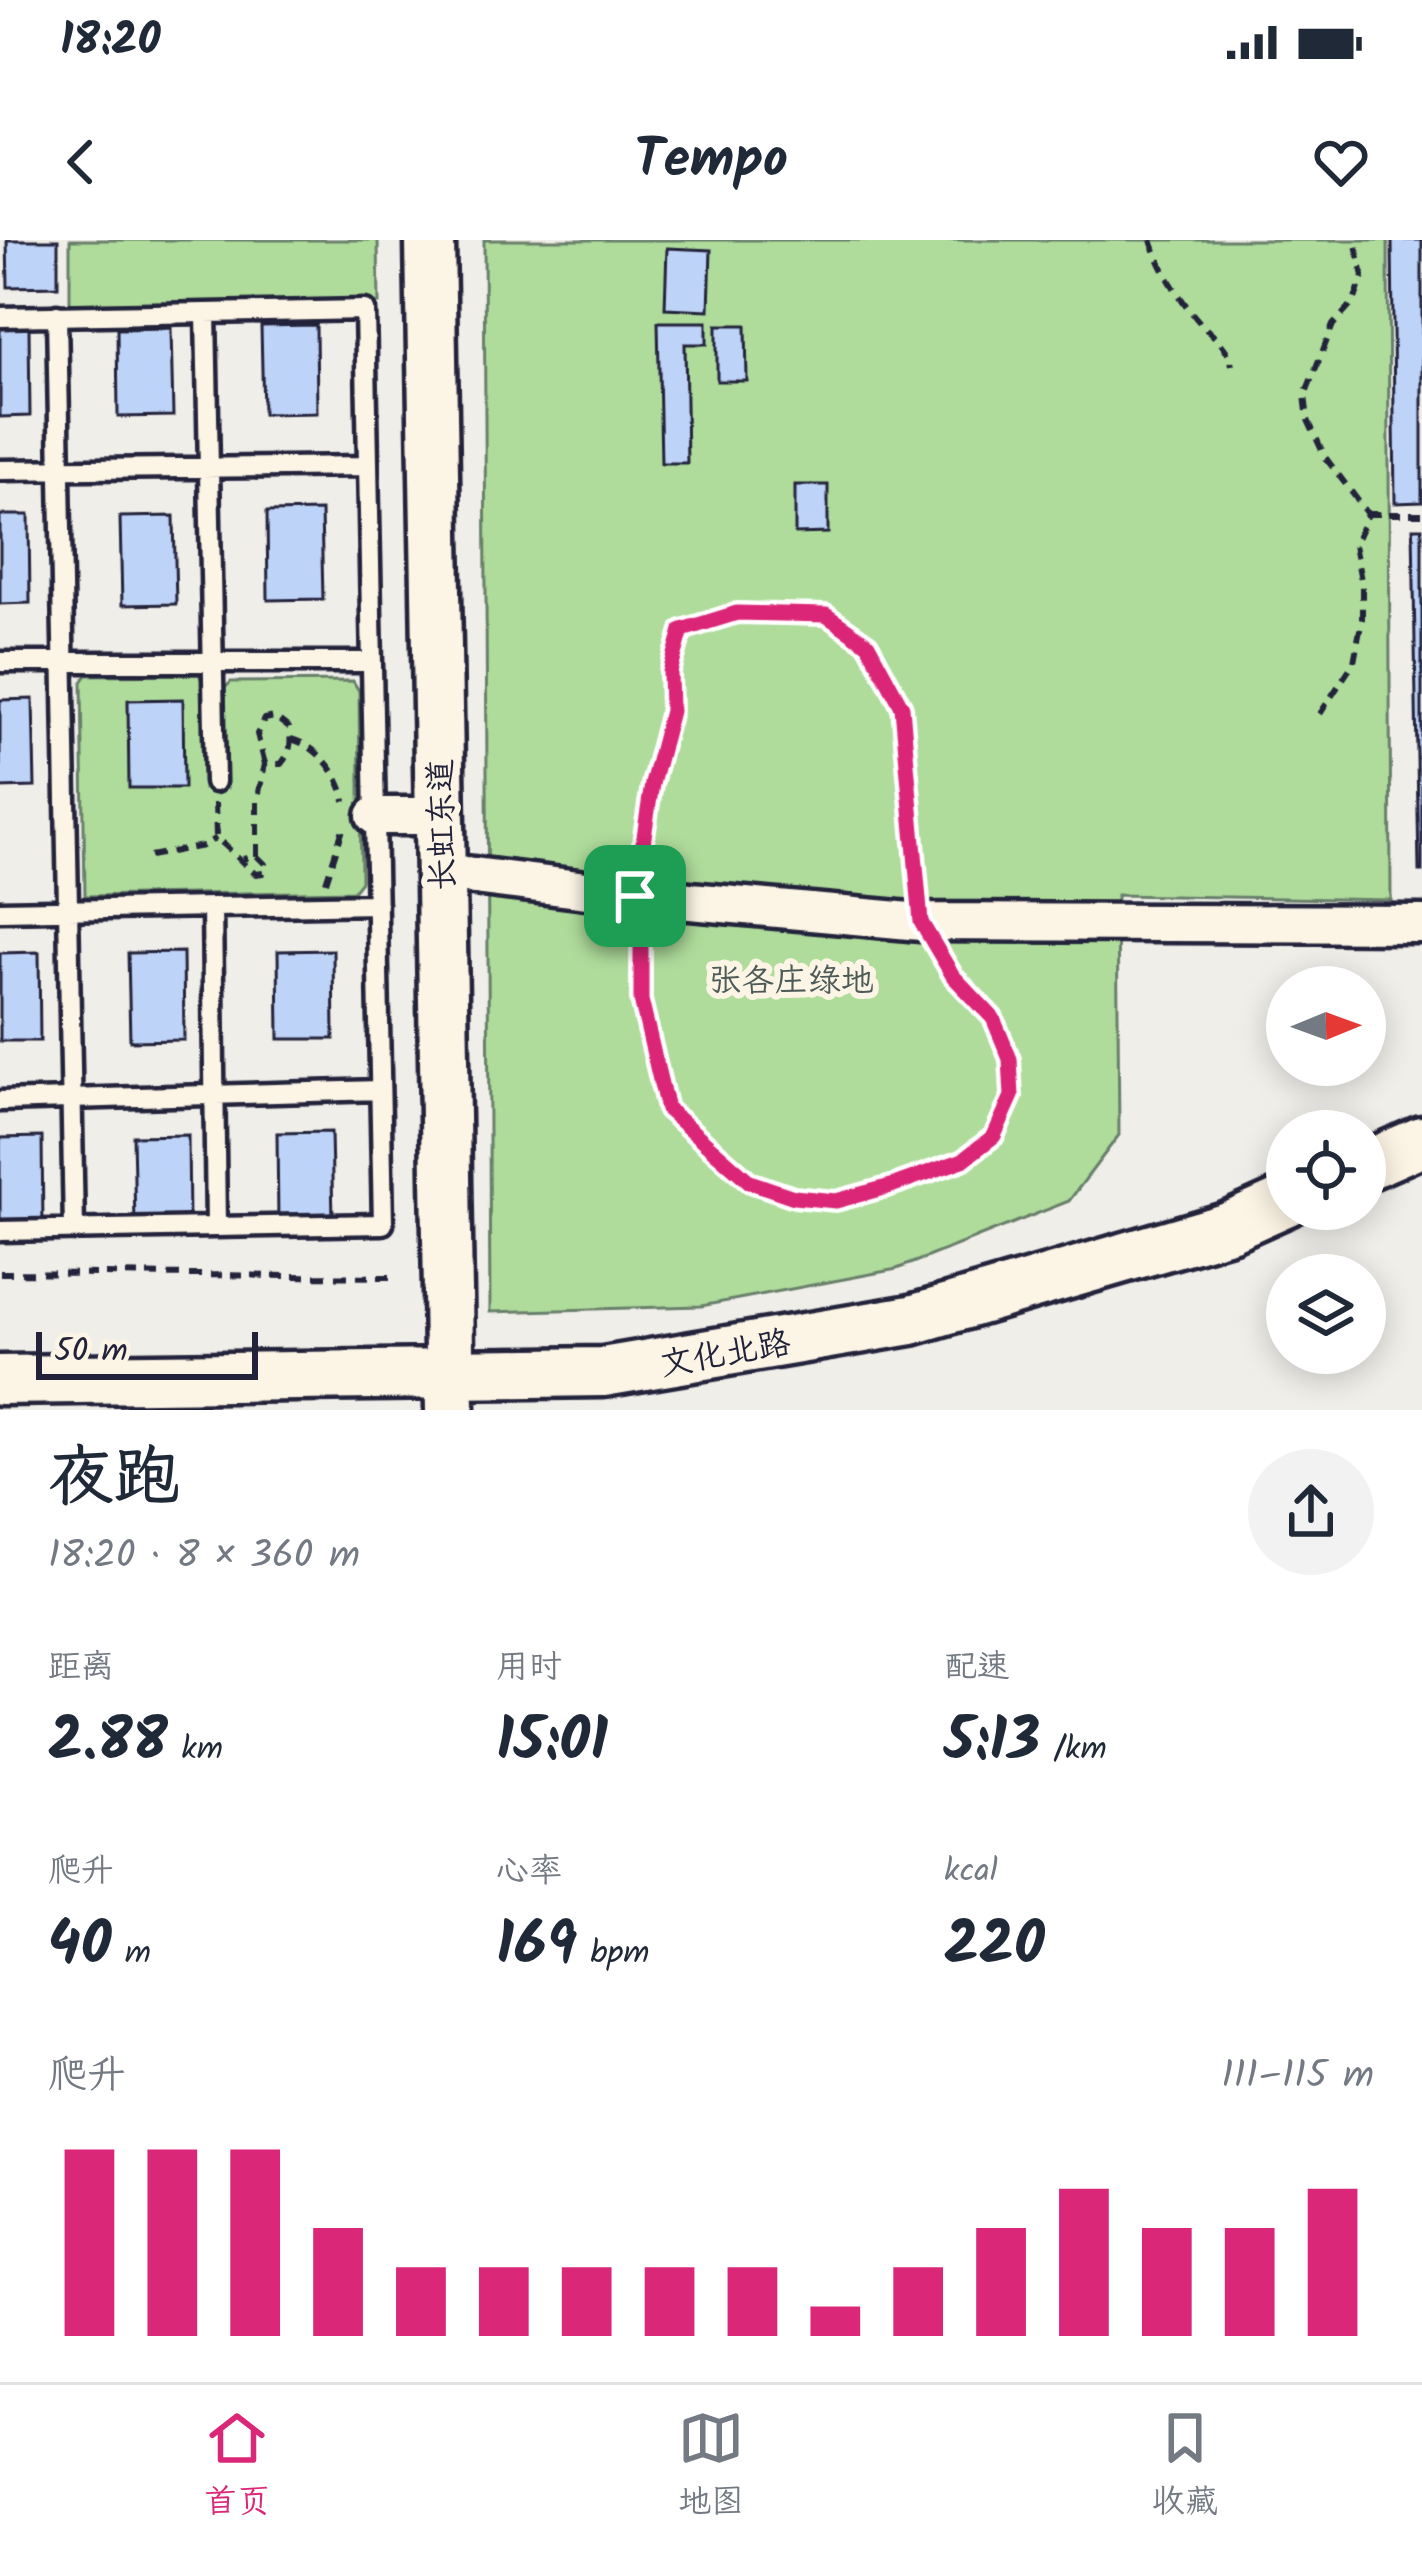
<!DOCTYPE html>
<html lang="zh">
<head>
<meta charset="utf-8">
<style>
  :root { --surface:#fff; --page:#f2f2f3; --text:#1f2937; --muted:#747a83; --line:#e0e1e3; --accent:#db2777 }
  body { margin:0; font-family:Kalam,"LXGW WenKai TC",sans-serif; background:var(--page); color:var(--text); height:100vh; display:flex; flex-direction:column; font-size:45px; white-space:nowrap }
  * { box-sizing:border-box; margin:0 }
  p { font-size:39px; color:var(--muted) }
  .icon { flex:none; width:66px; height:66px; fill:none; stroke:currentColor; stroke-width:2; stroke-linecap:round; stroke-linejoin:round }
  .map { position:relative; height:1170px; overflow:hidden }
  .side { display:flex; flex-direction:column; background:var(--surface); flex:1 }
  .side>* { flex:none }
  .needle { width:78px; rotate:89deg }
  .fabs { position:absolute; left:1266px; top:726px; display:grid; gap:24px }
  .fabs a { display:grid; place-items:center; width:120px; height:120px; border-radius:50%; background:var(--surface); box-shadow:0 6px 30px #0003; font-size:60px }
  .scale { position:absolute; left:36px; bottom:30px; width:222px; box-sizing:border-box; padding-left:12px; border:6px solid #22223b; border-top:0; font-size:33px; line-height:42px; white-space:nowrap; color:#22223b; -webkit-text-stroke:9px #fcf5e5; paint-order:stroke }
  .pin { position:absolute; display:grid; place-items:center; width:102px; height:102px; color:#fff; margin:-51px; border-radius:24px; box-shadow:0 6px 18px #0006 }
  .round { display:grid; place-items:center; flex:none; width:126px; height:126px; border-radius:63px; background:var(--page) }
  .head { display:flex; align-items:center; justify-content:space-between; height:204px; padding:0 48px }
  h1 { font-size:66px; font-weight:700; line-height:90px }
  .stats { display:grid; grid-template-columns:repeat(3,1fr); gap:18px; height:204px; padding:12px 48px }
  .stats div { display:grid; align-content:center }
  .stats b { font-size:60px; font-weight:700 }
  .stats small { font-size:33px; font-weight:400 }
  .stats p { font-size:33px }
  .chart { height:336px; padding:24px 48px }
  .chart p { display:flex; justify-content:space-between }
  .chart svg { width:100%; height:216px; margin-top:12px; stroke:var(--accent); stroke-width:6 }
  .status { display:flex; justify-content:space-between; align-items:center; height:84px; padding:0 60px; background:var(--surface); direction:ltr }
  .status svg { height:33px; fill:currentColor }
  header { display:flex; justify-content:space-between; align-items:center; height:156px; padding:0 48px; background:var(--surface); font-size:54px; font-weight:700 }
  .dock { display:flex; justify-content:space-around; align-items:center; height:168px; border-top:3px solid var(--line); background:var(--surface); font-size:33px; color:var(--muted) }
  .dock a { display:grid; justify-items:center; gap:6px }
  .dock .current { color:var(--accent) }
  .map>svg:first-child { display:block }
</style>
</head>
<body>
<div class="status"><b>18:20</b><svg viewBox="0 0 49 12"><path d="M0 12V9h3v3zM5 12V6h3v6zM10 12V3h3v9zM15 12V0h3v12zM26 1h20v11H26zM47 4h2v5h-2z"/></svg></div>
<header><svg class="icon" aria-label="back" viewBox="0 0 24 24"><path d="M15 5l-7 7 7 7"/></svg>Tempo<svg class="icon" aria-label="heart" viewBox="0 0 24 24"><path d="M12 20l-8-8c-3-5 5-10 8-4 3-6 11-1 8 4z"/></svg></header>
<div class="map">
<svg width="1422" height="1170" viewBox="0 0 1422 1170">
  <rect width="100%" height="100%" fill="#f0eee9"/>
  <filter id="ink" filterUnits="userSpaceOnUse"><feTurbulence type="fractalNoise" baseFrequency=".00833" numOctaves="2"/><feDisplacementMap in="SourceGraphic" scale="24" xChannelSelector="R" yChannelSelector="G"/><feConvolveMatrix kernelMatrix="1 2 1 2 8 2 1 2 1" color-interpolation-filters="sRGB"/></filter>
  <g filter="url(#ink)">
    <!-- green -->
    <path fill="#afdc9b" stroke="#687f6b" stroke-width="3" d="M70,0H378L379,63L70,65Z
      M484,0H1388L1391,660L1117,655L1119,895L1069,961L897,1029L701,1066L490,1072Z
      M199,434L203,442L204,549L227,548L225,448L231,442L353,441L359,451L361,641L353,651L85,656L82,442L87,435Z"/>
    <!-- building -->
    <path fill="#bed3f8" stroke="#22223b" stroke-width="3" d="M7,0H58V46L8,47Z
      M1392,0H1422V262L1395,263Z
      M667,8L711,10L709,70L665,68Z
      M658,82H707V104H685L687,223H661Z
      M316,85L317,173L263,174L261,86Z
      M717,85H746L747,141H717Z
      M0,88H29L30,176L0,177Z
      M171,88L173,176L118,177L117,89Z
      M795,245H828V293L795,294Z
      M321,271L323,359L268,360L267,272Z
      M0,275H29L30,363L0,364Z
      M174,276L176,364L122,365L120,277Z
      M1413,288H1422V631H1419Z
      M33,459L35,547L0,548V460Z
      M183,459L184,548H129L128,460Z
      M333,710L334,799H279L278,711Z
      M39,712L40,801H0V713Z
      M183,712L184,800L130,801L128,713Z
      M331,892L333,980L278,981L277,893Z
      M188,895L189,983L135,984L133,896Z
      M42,897L43,986H0V898Z"/>
    <g fill="none" stroke-linecap="round" stroke-linejoin="round">
      <defs>
        <path id="lane" d="M206,73L215,542
          M57,75L74,990
          M0,77L365,70L383,984L0,991
          M0,230L368,226
          M0,422H372
          M212,667L216,987
          M0,671L377,664
          M0,861L380,850"/>
        <path id="street" d="M375,576H440
          M441,632L635,656L921,682L1422,684"/>
        <path id="secondary" d="M430,0L450,1170
          M1365,926L1422,901
          M0,1140L603,1132L911,1080L1229,987L1287,961"/>
      </defs>
      <!-- lane casing -->
      <use href="#lane" stroke="#22223b" stroke-width="27"/>
      <!-- street casing -->
      <use href="#street" stroke="#22223b" stroke-width="45"/>
      <!-- secondary casing -->
      <use href="#secondary" stroke="#22223b" stroke-width="57"/>
      <!-- path -->
      <path stroke="#22223b" stroke-width="6" stroke-dasharray="12 9" stroke-linecap="butt" d="M1151,0C1160,28 1178,56 1196,78C1209,94 1228,104 1232,125
        M1368,274H1422
        M737,373L826,375L868,403L902,467L921,682L953,737L993,778L1010,819L1012,856L994,896L963,920L891,946L836,961L793,957L750,942L667,869L641,761V694L635,656L652,545L671,471L670,432L682,390Z
        M1320,474L1354,422L1362,379V345L1354,305L1368,274L1325,217L1308,180L1305,155L1333,85L1354,62L1363,36L1355,0
        M291,499C318,506 341,535 345,561
        M215,563L216,598C231,609 242,624 256,634L263,633L265,624L257,616L243,619
        M150,616L203,606L216,598
        M257,616V562L265,524H281C291,512 292,503 289,488L275,477L265,479L257,494L265,524
        M326,642L344,586
        M0,1033L390,1037"/>
      <!-- lane -->
      <use href="#lane" stroke="#fcf5e5" stroke-width="18"/>
      <!-- street -->
      <use href="#street" stroke="#fcf5e5" stroke-width="36"/>
      <!-- secondary -->
      <use href="#secondary" stroke="#fcf5e5" stroke-width="48"/>
    </g>
  </g>
  <g fill="none" stroke-linecap="round" stroke-linejoin="round" filter="url(#ink)">
    <defs>
      <path id="route" d="M737,373L826,375L868,404L902,467L921,682L953,736L993,778L1010,819L1012,856L994,896L963,920L891,946L836,961L794,957L750,942L667,869L641,760V694L635,656L652,544L671,471L670,432L682,390Z"/>
    </defs>
    <!-- route casing -->
    <use href="#route" stroke="#fff" stroke-width="24"/>
    <!-- route -->
    <use href="#route" stroke="#db2777" stroke-width="15"/>
  </g>
  <g text-anchor="middle" stroke-width="12" stroke-linejoin="round" paint-order="stroke">
    <!-- street labels -->
    <g font-size="33" fill="#22223b" stroke="#fcf5e5">
      <text transform="translate(440 585) rotate(-91)" y="12">长虹东道</text>
      <text transform="translate(725 1112) rotate(-10)" y="12">文化北路</text>
    </g>
    <!-- park labels -->
    <g font-size="33" fill="#4c5a58" stroke="#fcf5e5">
      <text x="791" y="751">张各庄绿地</text>
    </g>
  </g>
</svg>
<div class="fabs">
<a><svg class="needle" viewBox="-14 -14 28 28"><path d="M0-13l5 13h-10z" fill="#e53935"/><path d="M0 13l5-13h-10z" fill="#747a83"/></svg></a>
<a><svg class="icon" aria-label="locate" viewBox="0 0 24 24"><circle cx="12" cy="12" r="6"/><path d="M12 2v4M12 18v4M2 12h4M18 12h4"/></svg></a>
<a><svg class="icon" aria-label="layers" viewBox="0 0 24 24"><path d="M12 4l9 5-9 5-9-5zM3 14l9 5 9-5"/></svg></a>
</div>
<div class="scale">50 m</div>
<div class="pin" style="left:635px;top:656px;background:#1e9e55"><svg class="icon" aria-label="arrive" viewBox="0 0 24 24"><path d="M6 21V4h12l-3 4 3 4H6"/></svg></div>
</div>
<section class="side">
<div class="head"><div><h1>夜跑</h1><p>18:20 · 8 × 360 m</p></div><a class="round"><svg class="icon" aria-label="share" viewBox="0 0 24 24"><path d="M12 15V3M7 8l5-5 5 5M5 13v7h14v-7"/></svg></a></div>
<div class="stats">
<div><p>距离</p><b>2.88<small> km</small></b></div>
<div><p>用时</p><b>15:01</b></div>
<div><p>配速</p><b>5:13<small> /km</small></b></div>
</div>
<div class="stats">
<div><p>爬升</p><b>40<small> m</small></b></div>
<div><p>心率</p><b>169<small> bpm</small></b></div>
<div><p>kcal</p><b>220</b></div>
</div>
<div class="chart"><p><span>爬升</span>111–115 m</p>
<svg viewBox="0 0 160 44" preserveAspectRatio="none"><path d="M5 44V6M15 44V6M25 44V6M35 44V22M45 44V30M55 44V30M65 44V30M75 44V30M85 44V30M95 44V38M105 44V30M115 44V22M125 44V14M135 44V22M145 44V22M155 44V14"/></svg>
</div>
</section>
<nav class="dock">
<a class="current"><svg class="icon" aria-label="home" viewBox="0 0 24 24"><path d="M3 11l9-7 9 7M6 9v11h12V9"/></svg>首页</a>
<a><svg class="icon" aria-label="map" viewBox="0 0 24 24"><path d="M3 6l6-2 6 2 6-2v14l-6 2-6-2-6 2zM9 4v14M15 6v14"/></svg>地图</a>
<a><svg class="icon" aria-label="saved" viewBox="0 0 24 24"><path d="M7 4h10v16l-5-4-5 4z"/></svg>收藏</a>
</nav>
</body>
</html>
